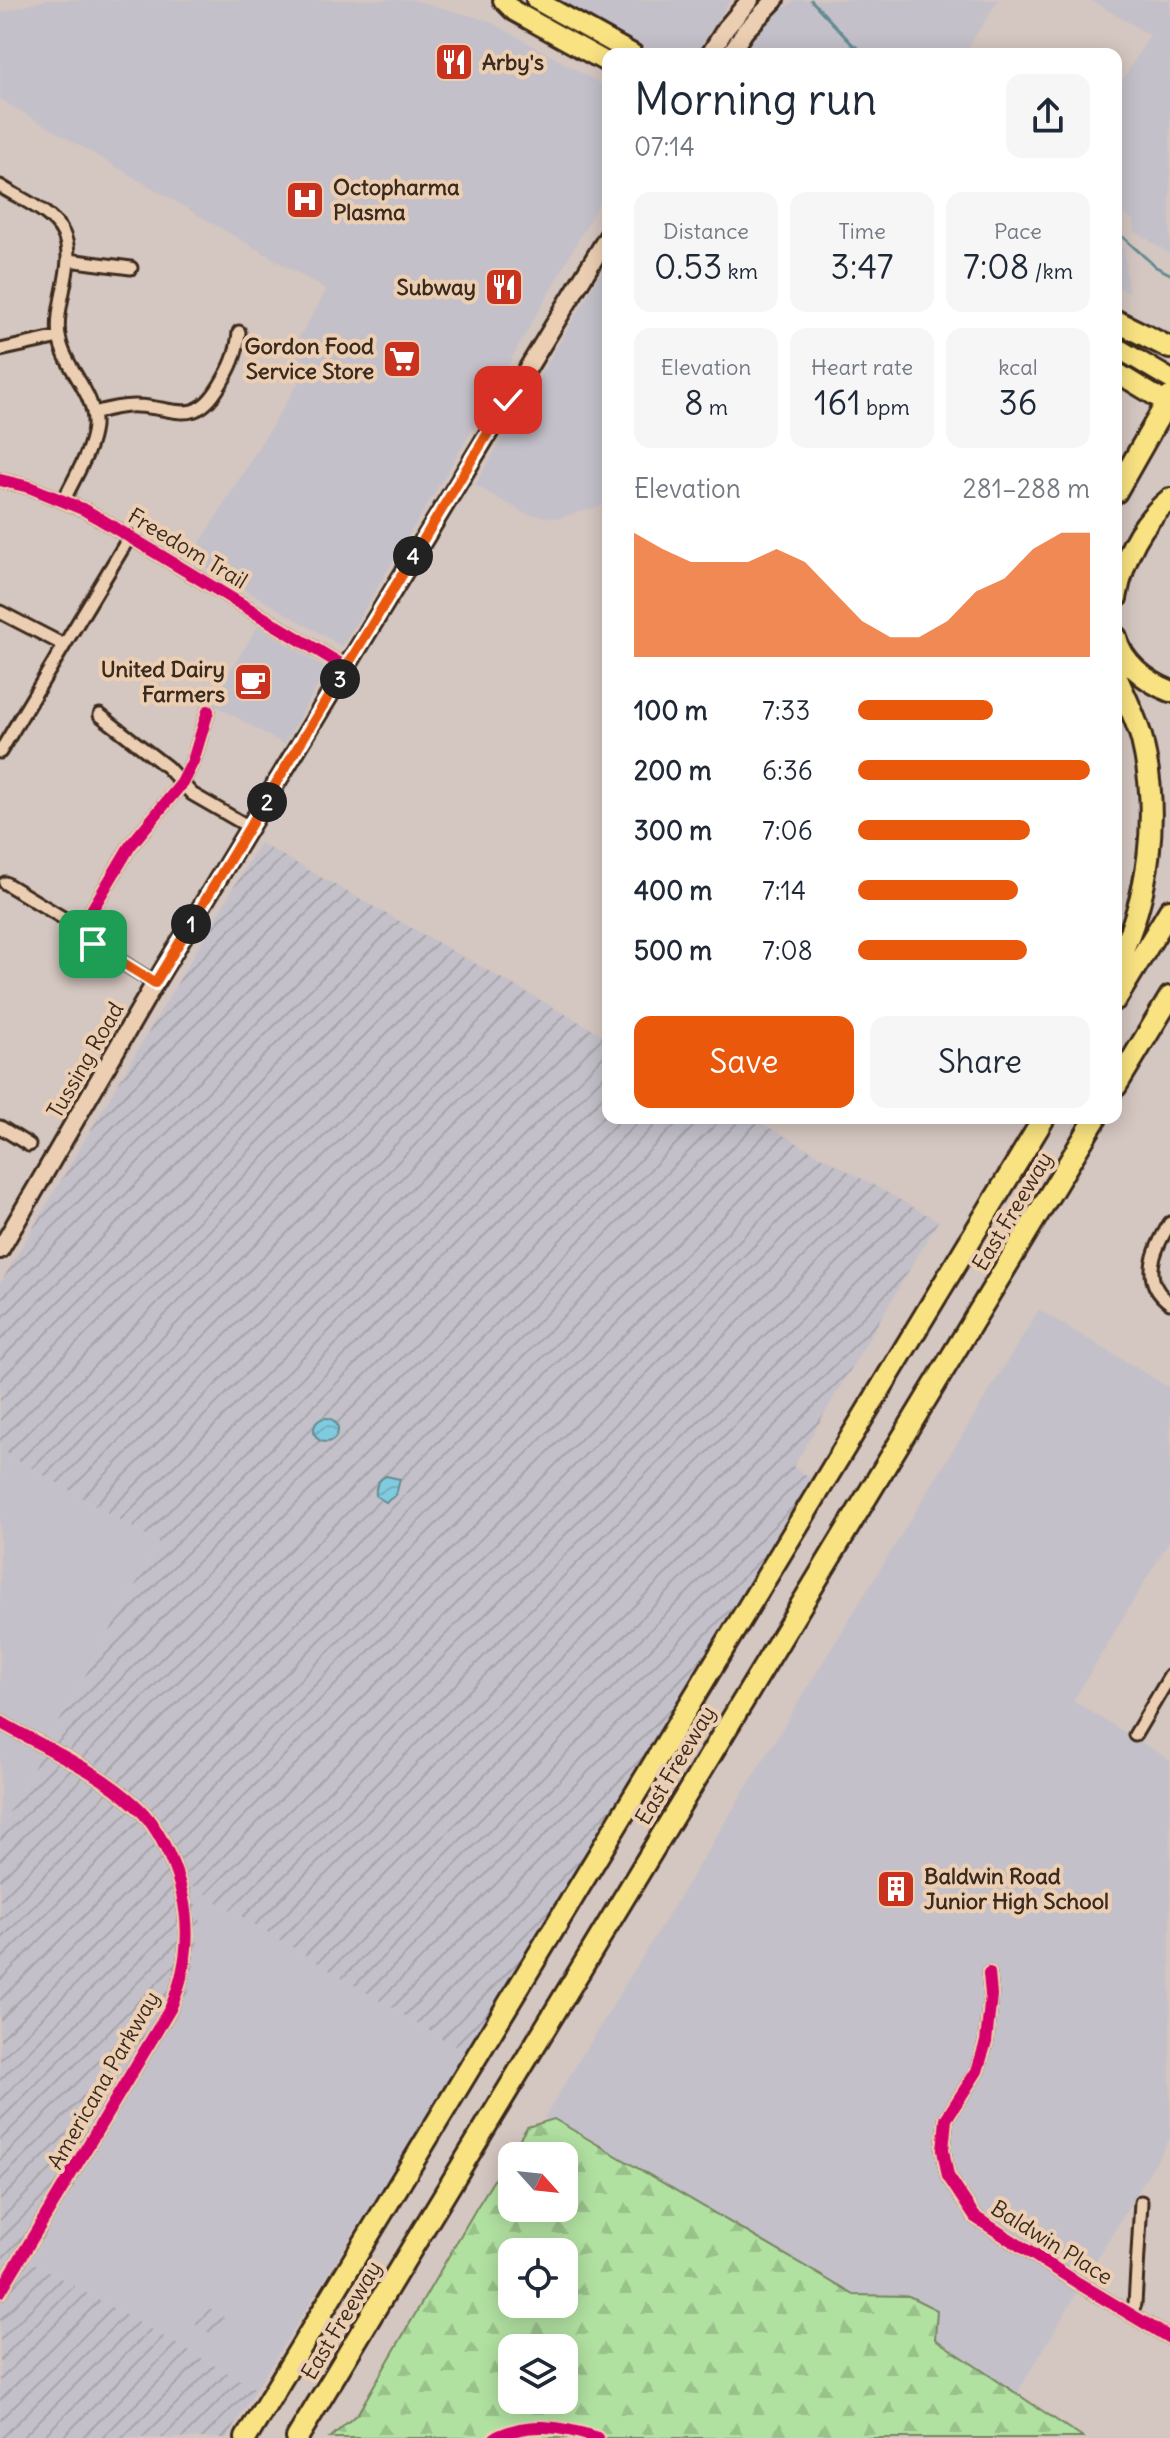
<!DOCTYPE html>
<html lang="en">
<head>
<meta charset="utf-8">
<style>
  :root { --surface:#fff; --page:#f6f6f7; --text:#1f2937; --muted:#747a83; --accent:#ea580c }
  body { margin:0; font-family:Delius,sans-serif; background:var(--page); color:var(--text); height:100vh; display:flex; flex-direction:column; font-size:30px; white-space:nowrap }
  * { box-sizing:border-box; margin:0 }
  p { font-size:26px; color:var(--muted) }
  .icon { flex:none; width:44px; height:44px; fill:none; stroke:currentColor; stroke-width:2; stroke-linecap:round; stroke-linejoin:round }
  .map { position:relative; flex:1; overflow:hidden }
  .side { position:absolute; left:602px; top:48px; width:520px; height:1076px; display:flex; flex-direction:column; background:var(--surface); border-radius:16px; box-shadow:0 4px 20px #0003 }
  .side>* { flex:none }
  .needle { width:52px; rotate:117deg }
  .tools { position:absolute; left:498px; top:2142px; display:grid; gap:16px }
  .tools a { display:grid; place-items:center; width:80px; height:80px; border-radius:16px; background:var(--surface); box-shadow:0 4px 20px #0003; font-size:40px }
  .pin { position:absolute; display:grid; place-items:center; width:68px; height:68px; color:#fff; margin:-34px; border-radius:16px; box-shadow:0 4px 12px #0006 }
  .km { position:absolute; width:40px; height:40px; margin:-20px; border-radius:50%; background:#222; color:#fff; font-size:22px; line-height:40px; text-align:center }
  .round { display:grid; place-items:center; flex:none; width:84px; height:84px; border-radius:16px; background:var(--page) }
  .head { display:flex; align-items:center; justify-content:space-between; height:136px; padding:0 32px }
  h1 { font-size:44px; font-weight:600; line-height:60px }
  .metrics { display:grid; grid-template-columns:repeat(3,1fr); gap:12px; height:136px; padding:8px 32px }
  .metrics div { display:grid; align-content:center; border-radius:16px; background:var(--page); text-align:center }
  .metrics b { font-size:34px; font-weight:600 }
  .metrics small { font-size:22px; font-weight:400 }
  .metrics p { font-size:22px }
  .chart { height:224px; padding:16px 32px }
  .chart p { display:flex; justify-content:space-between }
  .chart svg { width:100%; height:144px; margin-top:8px; fill:var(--accent); opacity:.7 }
  .primary-button { display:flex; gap:16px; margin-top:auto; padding:16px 32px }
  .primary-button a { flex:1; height:92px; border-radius:16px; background:var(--accent); color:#fff; font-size:32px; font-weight:600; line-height:92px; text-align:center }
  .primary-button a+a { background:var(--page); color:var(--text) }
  ul { padding:0 32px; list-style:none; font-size:26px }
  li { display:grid; grid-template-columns:128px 96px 1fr; align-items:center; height:60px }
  li i { height:20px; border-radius:10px; background:var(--accent) }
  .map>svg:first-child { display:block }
</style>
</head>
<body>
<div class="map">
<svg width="1170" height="2438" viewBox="0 0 1170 2438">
  <defs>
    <pattern id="industrial-furrows" width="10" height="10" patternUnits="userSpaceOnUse" patternTransform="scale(2)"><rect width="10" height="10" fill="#c3c0c9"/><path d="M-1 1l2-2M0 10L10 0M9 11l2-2" fill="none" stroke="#a8a5ac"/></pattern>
    <pattern id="forest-firs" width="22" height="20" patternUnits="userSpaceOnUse" patternTransform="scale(2)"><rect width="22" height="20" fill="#b1e1a1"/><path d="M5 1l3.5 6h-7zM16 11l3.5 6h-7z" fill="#99c18a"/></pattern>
    <pattern id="water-waves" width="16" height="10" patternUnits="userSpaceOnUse" patternTransform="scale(2)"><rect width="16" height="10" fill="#80cbe0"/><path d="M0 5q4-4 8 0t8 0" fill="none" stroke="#70aec0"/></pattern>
  </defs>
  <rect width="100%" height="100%" fill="#d4c6c0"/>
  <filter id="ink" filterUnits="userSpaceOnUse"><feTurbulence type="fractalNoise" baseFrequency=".0125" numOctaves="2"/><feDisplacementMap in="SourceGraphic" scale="16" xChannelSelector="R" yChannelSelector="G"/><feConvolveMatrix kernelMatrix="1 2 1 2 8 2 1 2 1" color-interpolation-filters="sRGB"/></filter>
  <g filter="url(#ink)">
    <!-- built -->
    <path fill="#c3c0c9" d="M46,0H413L489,21L608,88V187L462,447L342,646L191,558L310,364L291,351L327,290L0,99V13Z
      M555,0H730L696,54H659Z
      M796,0H998L964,54H742L770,18Z
      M1091,0H1170V254L1135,231L1134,221L1116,210V91L1150,35Z
      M1116,242L1124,249L1128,292L1116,286Z
      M608,261V504L557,518L526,514L475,485Z
      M258,626L327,669L284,744L211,703Z
      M1039,1310L1170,1388V1539L1073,1701L1170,1760V2138L1014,2398L544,2118Z
      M0,1449L159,1543L0,1828Z
      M189,1884L466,2053L256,2389L30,2261L189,1992Z"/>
    <!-- industrial -->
    <path fill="url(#industrial-furrows)" d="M260,843L608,1038V1118H752L938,1221L793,1467L811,1478L466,2053L190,1885L201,1923L189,1992L30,2261L256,2389L227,2438H0V1828L159,1543L0,1449V1284Z
      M206,2306L224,2317L213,2335L195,2324Z"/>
    <!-- forest -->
    <path fill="url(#forest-firs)" stroke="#768660" stroke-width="2" fill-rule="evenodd" d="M554,2119L854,2295L909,2296L937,2310L935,2339L1083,2438H330L358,2413L477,2207L527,2127ZM512,2156H564V2208H512ZM512,2252H564V2304H512ZM512,2348H564V2400H512Z"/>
    <!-- water -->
    <path fill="url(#water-waves)" stroke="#648b92" stroke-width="2" d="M314 1430a12 12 0 1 1 24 0a12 12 0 1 1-24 0Z
      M386,1476L400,1479L396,1495L386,1502L376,1496C375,1487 377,1480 386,1476Z"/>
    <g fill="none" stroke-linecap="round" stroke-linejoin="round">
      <!-- stream -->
      <path stroke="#648b92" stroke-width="3" d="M811,0L852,44L867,54
        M1116,231L1156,267L1170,274"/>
      <defs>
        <path id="street" d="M0,186C20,199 52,211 63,233C78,263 54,303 59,336C64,369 96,392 94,426C92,451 74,478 64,500
          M68,260L131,268
          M0,350L59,337
          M94,413C108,409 123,405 137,406C175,407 195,428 220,385C231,367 237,354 239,332
          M0,480L29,487L85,510L347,668
          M0,612L64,645
          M100,715L167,767L192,794L251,828
          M0,752L130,536
          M5,883L73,924L93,944L155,983
          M80,930L130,846L182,783L193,761L208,711
          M0,1127L29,1145
          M1170,1223C1154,1249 1139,1281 1170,1303
          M0,1722C45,1748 97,1770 135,1805C150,1818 161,1837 169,1855C192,1907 193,1957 170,2009L0,2292
          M1135,1735L1170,1676
          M989,1973L991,1995L986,2042L977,2071L946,2119L943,2150L948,2176L975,2217L1078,2283L1170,2338
          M1130,2313L1135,2304L1141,2202"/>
        <path id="secondary" d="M710,54L726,28L750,0
          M730,54L745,31L775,0
          M0,1250L155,983L608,236"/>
        <path id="primary" d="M503,0L514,11L608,63
          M536,0L633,54
          M1116,347L1170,379
          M1116,372L1170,405"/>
        <path id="highway" d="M1116,321L1170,348
          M1116,492L1170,397
          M1116,598C1123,560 1139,524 1170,499
          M1116,637C1121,662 1147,682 1170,691
          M1116,676C1125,697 1136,718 1142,740C1160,814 1150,896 1116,965
          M1116,999L1170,910
          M1116,1086L1170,997
          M246,2438L1044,1118
          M297,2438L1096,1118"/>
      </defs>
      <!-- street casing -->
      <use href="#street" stroke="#3b2a1e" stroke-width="17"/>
      <!-- secondary casing -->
      <use href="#secondary" stroke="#3b2a1e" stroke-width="22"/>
      <!-- primary casing -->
      <use href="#primary" stroke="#3b2a1e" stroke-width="24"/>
      <!-- highway casing -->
      <use href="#highway" stroke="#3b2a1e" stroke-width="26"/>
      <!-- street -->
      <use href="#street" stroke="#eccfb3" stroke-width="11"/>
      <!-- secondary -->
      <use href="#secondary" stroke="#eccfb3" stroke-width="16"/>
      <!-- primary -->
      <use href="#primary" stroke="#f8e281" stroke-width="18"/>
      <!-- highway -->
      <use href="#highway" stroke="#f8e281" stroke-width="20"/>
      <defs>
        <path id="cycleway" d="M0,480L29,487L85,510L347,668
          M80,930L130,846L182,783L193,761L208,711
          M0,1722C45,1748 97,1770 135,1805C150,1818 161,1837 169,1855C192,1907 193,1957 170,2009L0,2292
          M989,1973L991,1995L986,2042L977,2071L946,2119L943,2150L948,2176L975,2217L1078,2283L1170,2338
          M495,2438C528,2421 562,2426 597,2438"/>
      </defs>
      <!-- cycleway casing -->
      <use href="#cycleway" stroke="#eccfb3" stroke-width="17"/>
      <!-- cycleway -->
      <use href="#cycleway" stroke="#d6006c" stroke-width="12"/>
    </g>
  </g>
  <g fill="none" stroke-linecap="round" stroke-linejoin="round" filter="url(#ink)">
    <defs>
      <path id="route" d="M93,944L155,983L508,400"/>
    </defs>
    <!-- route casing -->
    <use href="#route" stroke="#fff" stroke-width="16"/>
    <!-- route -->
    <use href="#route" stroke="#ea580c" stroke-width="10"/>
  </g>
  <!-- icons -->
  <defs>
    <symbol id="restaurant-square" viewBox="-11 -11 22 22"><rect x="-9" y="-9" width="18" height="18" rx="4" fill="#c8321e" stroke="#eccfb3"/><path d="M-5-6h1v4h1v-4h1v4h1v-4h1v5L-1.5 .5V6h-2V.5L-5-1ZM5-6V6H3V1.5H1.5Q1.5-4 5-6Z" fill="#fff"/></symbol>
    <symbol id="hospital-square" viewBox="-11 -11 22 22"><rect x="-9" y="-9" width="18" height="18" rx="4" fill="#c8321e" stroke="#eccfb3"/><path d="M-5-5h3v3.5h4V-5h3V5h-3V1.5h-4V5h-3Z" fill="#fff"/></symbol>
    <symbol id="supermarket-square" viewBox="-11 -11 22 22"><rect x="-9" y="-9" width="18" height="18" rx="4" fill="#c8321e" stroke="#eccfb3"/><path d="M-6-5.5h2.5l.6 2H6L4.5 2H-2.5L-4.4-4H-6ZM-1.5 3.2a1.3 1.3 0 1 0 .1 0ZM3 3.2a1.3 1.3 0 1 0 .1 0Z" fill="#fff"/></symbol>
    <symbol id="cafe-square" viewBox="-11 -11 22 22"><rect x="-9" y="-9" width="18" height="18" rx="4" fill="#c8321e" stroke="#eccfb3"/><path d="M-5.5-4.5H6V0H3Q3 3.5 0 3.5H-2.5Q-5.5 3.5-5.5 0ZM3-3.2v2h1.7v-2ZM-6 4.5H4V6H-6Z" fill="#fff"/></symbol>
    <symbol id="building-square" viewBox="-11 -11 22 22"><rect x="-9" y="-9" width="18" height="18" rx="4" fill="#c8321e" stroke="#eccfb3"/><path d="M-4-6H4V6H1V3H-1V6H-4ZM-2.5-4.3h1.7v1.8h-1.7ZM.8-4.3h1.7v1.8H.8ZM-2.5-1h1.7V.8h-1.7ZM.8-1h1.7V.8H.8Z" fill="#fff"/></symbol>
  </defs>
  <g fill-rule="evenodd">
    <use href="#restaurant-square" x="432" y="40" width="44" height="44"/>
    <use href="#hospital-square" x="283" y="178" width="44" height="44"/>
    <use href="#restaurant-square" x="482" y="265" width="44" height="44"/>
    <use href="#supermarket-square" x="380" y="337" width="44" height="44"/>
    <use href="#cafe-square" x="231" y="660" width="44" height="44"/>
    <use href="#building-square" x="874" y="1867" width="44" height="44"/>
  </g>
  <g text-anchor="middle" stroke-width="8" stroke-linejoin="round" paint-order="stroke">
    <!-- poi labels -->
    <g font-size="22" font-weight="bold" fill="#3b2a1e" stroke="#eccfb3" text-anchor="start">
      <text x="482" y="70">Arby's</text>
      <text x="333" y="195">Octopharma<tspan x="333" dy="25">Plasma</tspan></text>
      <text x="476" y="295" text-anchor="end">Subway</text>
      <text x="374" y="354" text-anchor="end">Gordon Food<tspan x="374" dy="25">Service Store</tspan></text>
      <text x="225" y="677" text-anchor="end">United Dairy<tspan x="225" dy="25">Farmers</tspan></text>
      <text x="924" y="1884">Baldwin Road<tspan x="924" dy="25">Junior High School</tspan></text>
    </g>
    <!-- street labels -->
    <g font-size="22" fill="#3b2a1e" stroke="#eccfb3">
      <text transform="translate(188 548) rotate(31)" y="8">Freedom Trail</text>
      <text transform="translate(85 1060) rotate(-60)" y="8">Tussing Road</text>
      <text transform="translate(1012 1211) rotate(-59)" y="8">East Freeway</text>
      <text transform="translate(675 1765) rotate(-59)" y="8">East Freeway</text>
      <text transform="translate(103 2080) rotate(-60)" y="8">Americana Parkway</text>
      <text transform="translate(1052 2242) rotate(32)" y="8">Baldwin Place</text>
      <text transform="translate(341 2320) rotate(-59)" y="8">East Freeway</text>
    </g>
  </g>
</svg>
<div class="tools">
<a><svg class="needle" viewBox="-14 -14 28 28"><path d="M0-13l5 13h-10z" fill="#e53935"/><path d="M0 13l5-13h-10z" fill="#747a83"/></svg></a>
<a><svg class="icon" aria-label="locate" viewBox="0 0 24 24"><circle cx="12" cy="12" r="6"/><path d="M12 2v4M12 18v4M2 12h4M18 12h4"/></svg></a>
<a><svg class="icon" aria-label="layers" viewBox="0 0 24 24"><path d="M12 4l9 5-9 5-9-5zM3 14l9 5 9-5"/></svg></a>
</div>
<div class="pin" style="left:93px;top:944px;background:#1e9e55"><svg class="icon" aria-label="arrive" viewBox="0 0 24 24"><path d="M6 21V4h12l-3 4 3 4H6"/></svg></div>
<div class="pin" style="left:508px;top:400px;background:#d93025"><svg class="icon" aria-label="check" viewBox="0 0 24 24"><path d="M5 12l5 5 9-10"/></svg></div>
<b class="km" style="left:191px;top:924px">1</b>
<b class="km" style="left:267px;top:802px">2</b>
<b class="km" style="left:340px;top:679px">3</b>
<b class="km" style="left:413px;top:556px">4</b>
<section class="side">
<div class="head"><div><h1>Morning run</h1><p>07:14</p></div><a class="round"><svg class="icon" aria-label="share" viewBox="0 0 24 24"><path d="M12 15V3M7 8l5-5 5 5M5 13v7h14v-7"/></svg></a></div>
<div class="metrics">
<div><p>Distance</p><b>0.53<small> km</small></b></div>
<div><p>Time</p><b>3:47</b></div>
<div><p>Pace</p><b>7:08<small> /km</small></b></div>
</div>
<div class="metrics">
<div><p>Elevation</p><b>8<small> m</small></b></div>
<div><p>Heart rate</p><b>161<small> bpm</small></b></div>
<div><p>kcal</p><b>36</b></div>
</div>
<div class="chart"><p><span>Elevation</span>281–288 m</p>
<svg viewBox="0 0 160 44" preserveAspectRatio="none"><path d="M0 44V6L10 11L20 15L30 15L40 15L50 11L60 15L70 24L80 33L90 38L100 38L110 33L120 24L130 20L140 11L150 6L160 6V44z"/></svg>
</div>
<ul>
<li><b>100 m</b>7:33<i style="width:58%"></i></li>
<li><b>200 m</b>6:36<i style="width:100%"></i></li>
<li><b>300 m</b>7:06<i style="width:74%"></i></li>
<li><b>400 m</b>7:14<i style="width:69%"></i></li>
<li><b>500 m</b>7:08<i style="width:73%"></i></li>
</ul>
<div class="primary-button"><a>Save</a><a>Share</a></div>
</section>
</div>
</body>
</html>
